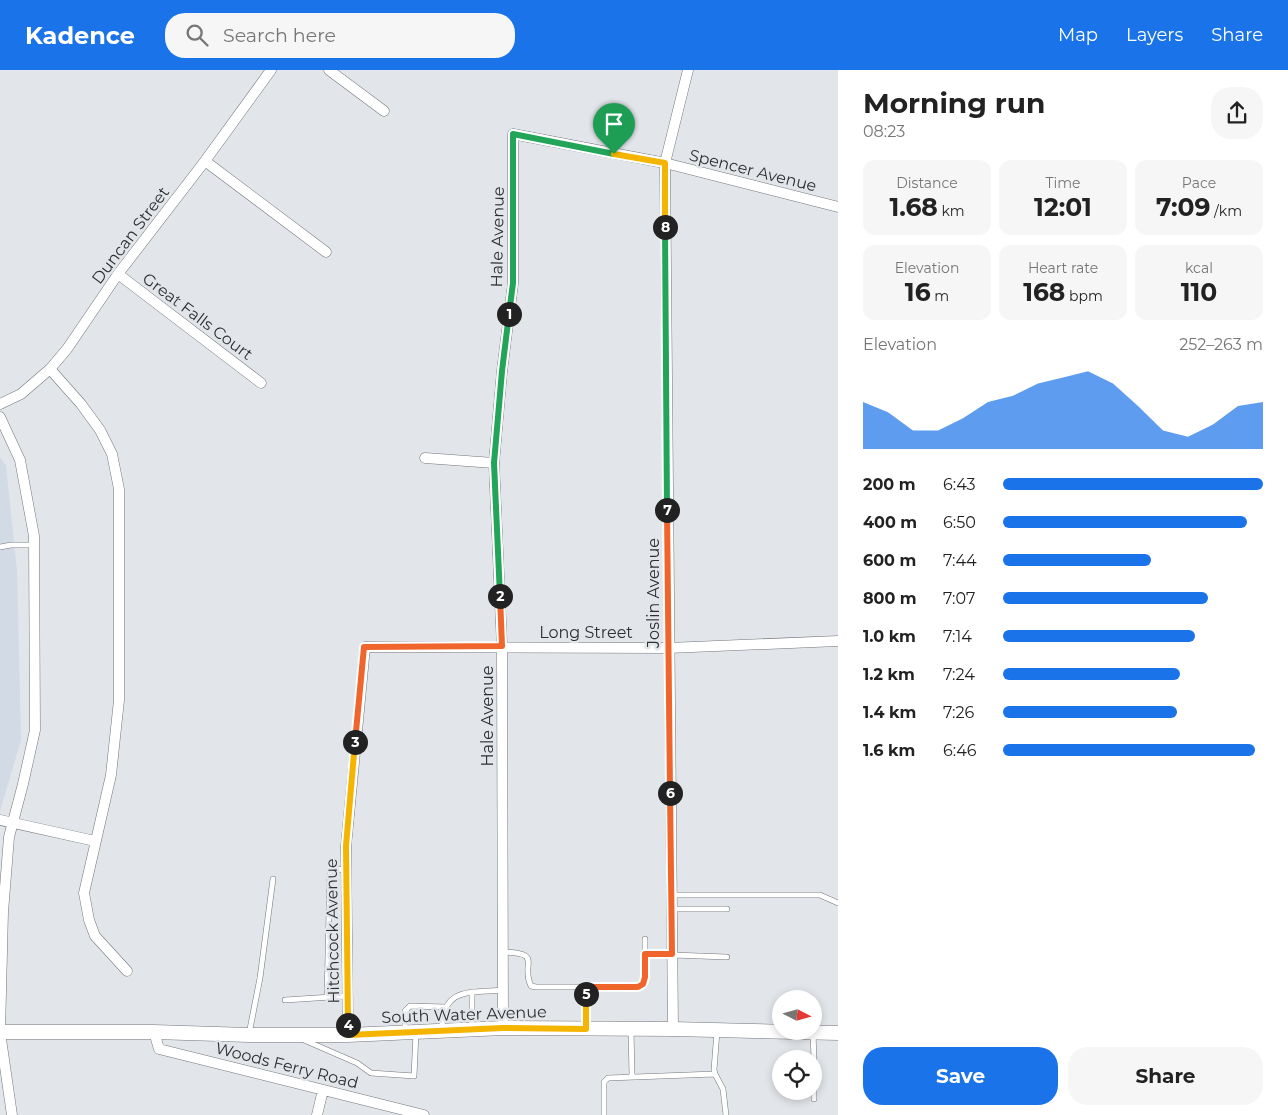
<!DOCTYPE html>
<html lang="en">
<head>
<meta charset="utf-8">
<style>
  :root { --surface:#fff; --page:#f6f6f6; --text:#222; --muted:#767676; --accent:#1a73e8 }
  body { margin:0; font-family:Montserrat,sans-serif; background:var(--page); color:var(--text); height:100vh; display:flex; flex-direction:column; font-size:19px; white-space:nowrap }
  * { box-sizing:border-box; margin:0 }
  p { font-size:16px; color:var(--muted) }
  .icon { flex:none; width:28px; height:28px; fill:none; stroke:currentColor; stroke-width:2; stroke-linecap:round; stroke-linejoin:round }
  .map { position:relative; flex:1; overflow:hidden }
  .drawer { display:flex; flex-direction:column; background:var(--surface); width:450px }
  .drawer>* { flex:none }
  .needle { width:32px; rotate:96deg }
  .tools { position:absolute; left:772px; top:920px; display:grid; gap:10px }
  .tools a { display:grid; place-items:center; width:50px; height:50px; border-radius:50%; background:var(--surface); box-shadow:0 2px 8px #0003; font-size:25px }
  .pin { position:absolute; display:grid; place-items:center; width:42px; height:42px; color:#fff; margin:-51px -21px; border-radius:50% 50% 50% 0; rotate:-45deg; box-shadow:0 0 5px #0007 }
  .pin .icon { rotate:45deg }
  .km { position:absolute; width:25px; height:25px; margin:-12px; border-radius:50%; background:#222; color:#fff; font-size:14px; line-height:25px; text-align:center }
  .round { display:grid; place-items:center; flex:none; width:52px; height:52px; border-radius:20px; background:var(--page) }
  .headline { display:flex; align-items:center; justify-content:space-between; height:85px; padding:0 25px }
  h1 { font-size:28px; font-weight:700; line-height:38px }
  .stats { display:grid; grid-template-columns:repeat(3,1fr); gap:8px; height:85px; padding:5px 25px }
  .stats div { display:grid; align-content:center; border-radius:12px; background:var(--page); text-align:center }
  .stats b { font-size:25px; font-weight:700 }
  .stats small { font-size:14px; font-weight:400 }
  .stats p { font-size:14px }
  .chart { height:140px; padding:10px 25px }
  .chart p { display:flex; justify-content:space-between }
  .chart svg { width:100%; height:90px; margin-top:5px; fill:var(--accent); opacity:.7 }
  .action { display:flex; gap:10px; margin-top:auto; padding:10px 25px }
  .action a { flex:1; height:58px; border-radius:20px; background:var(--accent); color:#fff; font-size:20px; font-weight:700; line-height:58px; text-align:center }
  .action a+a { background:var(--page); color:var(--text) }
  ul { padding:0 25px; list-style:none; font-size:16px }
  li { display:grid; grid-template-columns:80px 60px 1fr; align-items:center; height:38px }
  li i { height:12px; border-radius:6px; background:var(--accent) }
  header { display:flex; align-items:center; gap:30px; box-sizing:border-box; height:70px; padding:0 25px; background:var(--accent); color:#fff }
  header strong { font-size:24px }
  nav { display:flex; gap:28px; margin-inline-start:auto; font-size:18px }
  .search { width:350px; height:45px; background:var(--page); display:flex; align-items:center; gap:12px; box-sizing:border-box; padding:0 18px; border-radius:20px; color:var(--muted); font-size:19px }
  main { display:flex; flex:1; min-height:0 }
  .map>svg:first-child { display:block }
</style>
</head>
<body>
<header>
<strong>Kadence</strong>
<div class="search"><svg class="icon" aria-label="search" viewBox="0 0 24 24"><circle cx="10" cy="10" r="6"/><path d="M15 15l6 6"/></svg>Search here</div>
<nav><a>Map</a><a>Layers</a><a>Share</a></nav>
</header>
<main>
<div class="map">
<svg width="838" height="1045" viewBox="0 0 838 1045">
  <rect width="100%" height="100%" fill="#e2e5ea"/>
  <!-- built -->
  <path fill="#d2dae5" d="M0,387L6,396L17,501L21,670L0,741Z"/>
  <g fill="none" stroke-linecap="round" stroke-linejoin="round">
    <defs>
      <path id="service" d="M0,477L11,475H34
        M672,825H820L838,833
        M672,839H727
        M503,882C544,883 520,894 531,916L536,917H638L643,915L645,907V869
        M645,884L727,887
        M327,927L330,800L346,799
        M285,930L347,926
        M585,957L586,917
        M472,958V923
        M631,959L632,1006
        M442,960C442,917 469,923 503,920
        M405,961V941L410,936L445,937
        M813,963L814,989
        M249,964L260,908L273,809
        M304,970L357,993L371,1003L414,1006L416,963
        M814,995V1029
        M715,1004L723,1019L726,1045
        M604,1045V1012L608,1008L715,1004L714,1000L717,961"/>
      <path id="minor" d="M329,0L384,41
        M205,91L326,182
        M118,204L261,313
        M50,299L81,334L100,360L112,384L119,419V630L111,705L84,823L89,850L95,866L127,901
        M0,334L21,324L50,299L67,279L118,204L205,91L271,0
        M0,347L20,390L34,466L35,660L23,714L9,767L3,842L0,962L12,1045
        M425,388L494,393
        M0,750L95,771
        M503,958L502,576L494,393L502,301L513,213V64L665,93L838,137
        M673,959L665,93L688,0
        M154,962L159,979L424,1045
        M348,965L346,776L365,577L668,578L838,571
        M317,1045L323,1020"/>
      <path id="secondary" d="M0,962H154L249,965H348L503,958L673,959L838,963"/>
    </defs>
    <!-- service casing -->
    <use href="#service" stroke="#73767a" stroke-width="6"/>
    <!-- minor casing -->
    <use href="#minor" stroke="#73767a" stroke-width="11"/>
    <!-- secondary casing -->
    <use href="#secondary" stroke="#73767a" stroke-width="15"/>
    <!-- service -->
    <use href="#service" stroke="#fff" stroke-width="5"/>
    <!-- minor -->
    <use href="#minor" stroke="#fff" stroke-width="10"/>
    <!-- secondary -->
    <use href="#secondary" stroke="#fff" stroke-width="14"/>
  </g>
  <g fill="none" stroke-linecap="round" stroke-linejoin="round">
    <defs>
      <path id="split-1" d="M509,244L513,213V64L614,84"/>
      <path id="split-2" d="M500,526L494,393L502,301L509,244"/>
      <path id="split-3" d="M355,672L364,577L502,576L500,526"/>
      <path id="split-4" d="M348,955L346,776L355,672"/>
      <path id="split-5" d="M348,955V965L503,958L586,959V924"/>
      <path id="split-6" d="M586,924V917H638L643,914L645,907V884H672L670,723"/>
      <path id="split-7" d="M667,440L670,723"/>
      <path id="split-8" d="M665,157L667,440"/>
      <path id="split-9" d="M614,84L665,93V157"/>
    </defs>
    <!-- split-1 casing -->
    <use href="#split-1" stroke="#fff" stroke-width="10"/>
    <!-- split-2 casing -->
    <use href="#split-2" stroke="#fff" stroke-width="10"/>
    <!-- split-3 casing -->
    <use href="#split-3" stroke="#fff" stroke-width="10"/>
    <!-- split-4 casing -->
    <use href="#split-4" stroke="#fff" stroke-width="10"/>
    <!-- split-5 casing -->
    <use href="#split-5" stroke="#fff" stroke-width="10"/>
    <!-- split-6 casing -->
    <use href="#split-6" stroke="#fff" stroke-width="10"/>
    <!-- split-7 casing -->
    <use href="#split-7" stroke="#fff" stroke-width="10"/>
    <!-- split-8 casing -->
    <use href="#split-8" stroke="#fff" stroke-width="10"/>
    <!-- split-9 casing -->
    <use href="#split-9" stroke="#fff" stroke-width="10"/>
    <!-- split-1 -->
    <use href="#split-1" stroke="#22a559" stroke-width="6"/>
    <!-- split-2 -->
    <use href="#split-2" stroke="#22a559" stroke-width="6"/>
    <!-- split-3 -->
    <use href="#split-3" stroke="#f0652b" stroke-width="6"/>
    <!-- split-4 -->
    <use href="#split-4" stroke="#f5b400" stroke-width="6"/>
    <!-- split-5 -->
    <use href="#split-5" stroke="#f5b400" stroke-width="6"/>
    <!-- split-6 -->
    <use href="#split-6" stroke="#f0652b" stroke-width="6"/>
    <!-- split-7 -->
    <use href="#split-7" stroke="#f0652b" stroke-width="6"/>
    <!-- split-8 -->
    <use href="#split-8" stroke="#22a559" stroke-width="6"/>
    <!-- split-9 -->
    <use href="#split-9" stroke="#f5b400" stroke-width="6"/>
  </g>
  <g text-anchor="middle" stroke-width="5" stroke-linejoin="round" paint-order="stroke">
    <!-- street labels -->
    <g font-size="16" fill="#2d2f31" stroke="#e2e5ea">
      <text transform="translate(753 100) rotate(14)" y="6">Spencer Avenue</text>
      <text transform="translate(130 165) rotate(-53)" y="6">Duncan Street</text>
      <text transform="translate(497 167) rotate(-89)" y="6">Hale Avenue</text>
      <text transform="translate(198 246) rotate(37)" y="6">Great Falls Court</text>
      <text transform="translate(653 523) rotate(-90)" y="6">Joslin Avenue</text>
      <text x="586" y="568">Long Street</text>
      <text transform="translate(487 646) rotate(-90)" y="6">Hale Avenue</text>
      <text transform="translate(332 861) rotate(-91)" y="6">Hitchcock Avenue</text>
      <text transform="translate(464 944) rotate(-2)" y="6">South Water Avenue</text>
      <text transform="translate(287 995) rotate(14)" y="6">Woods Ferry Road</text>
    </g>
  </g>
</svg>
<div class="tools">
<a><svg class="needle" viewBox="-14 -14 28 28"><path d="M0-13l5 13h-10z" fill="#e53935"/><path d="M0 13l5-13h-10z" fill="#767676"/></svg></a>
<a><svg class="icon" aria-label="locate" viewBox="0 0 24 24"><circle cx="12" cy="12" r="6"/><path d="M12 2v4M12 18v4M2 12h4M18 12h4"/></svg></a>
</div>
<div class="pin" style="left:614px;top:84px;background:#1e9e55"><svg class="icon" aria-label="arrive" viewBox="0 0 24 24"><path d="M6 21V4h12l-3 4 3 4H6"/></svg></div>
<b class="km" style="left:509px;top:244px">1</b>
<b class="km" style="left:500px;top:526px">2</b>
<b class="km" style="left:355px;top:672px">3</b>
<b class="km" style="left:348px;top:955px">4</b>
<b class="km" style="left:586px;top:924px">5</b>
<b class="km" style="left:670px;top:723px">6</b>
<b class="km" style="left:667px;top:440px">7</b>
<b class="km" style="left:665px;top:157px">8</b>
</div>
<section class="drawer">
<div class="headline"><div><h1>Morning run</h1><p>08:23</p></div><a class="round"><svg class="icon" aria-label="share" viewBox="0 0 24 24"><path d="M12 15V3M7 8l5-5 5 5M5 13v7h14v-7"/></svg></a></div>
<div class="stats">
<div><p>Distance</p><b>1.68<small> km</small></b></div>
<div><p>Time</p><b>12:01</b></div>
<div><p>Pace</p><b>7:09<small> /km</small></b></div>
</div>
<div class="stats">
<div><p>Elevation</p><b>16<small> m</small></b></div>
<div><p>Heart rate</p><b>168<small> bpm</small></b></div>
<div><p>kcal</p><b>110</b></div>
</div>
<div class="chart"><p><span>Elevation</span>252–263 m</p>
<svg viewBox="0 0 160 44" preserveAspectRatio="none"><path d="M0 44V21L10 26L20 35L30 35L40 29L50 21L60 18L70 12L80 9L90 6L100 12L110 23L120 35L130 38L140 32L150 23L160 21V44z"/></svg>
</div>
<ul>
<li><b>200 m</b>6:43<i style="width:100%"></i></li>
<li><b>400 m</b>6:50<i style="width:94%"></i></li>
<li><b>600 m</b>7:44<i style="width:57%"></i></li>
<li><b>800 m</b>7:07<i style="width:79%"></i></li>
<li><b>1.0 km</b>7:14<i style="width:74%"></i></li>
<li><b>1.2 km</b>7:24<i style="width:68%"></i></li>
<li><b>1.4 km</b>7:26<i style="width:67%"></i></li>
<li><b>1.6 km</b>6:46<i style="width:97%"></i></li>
</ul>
<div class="action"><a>Save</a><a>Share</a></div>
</section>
</main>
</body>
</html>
